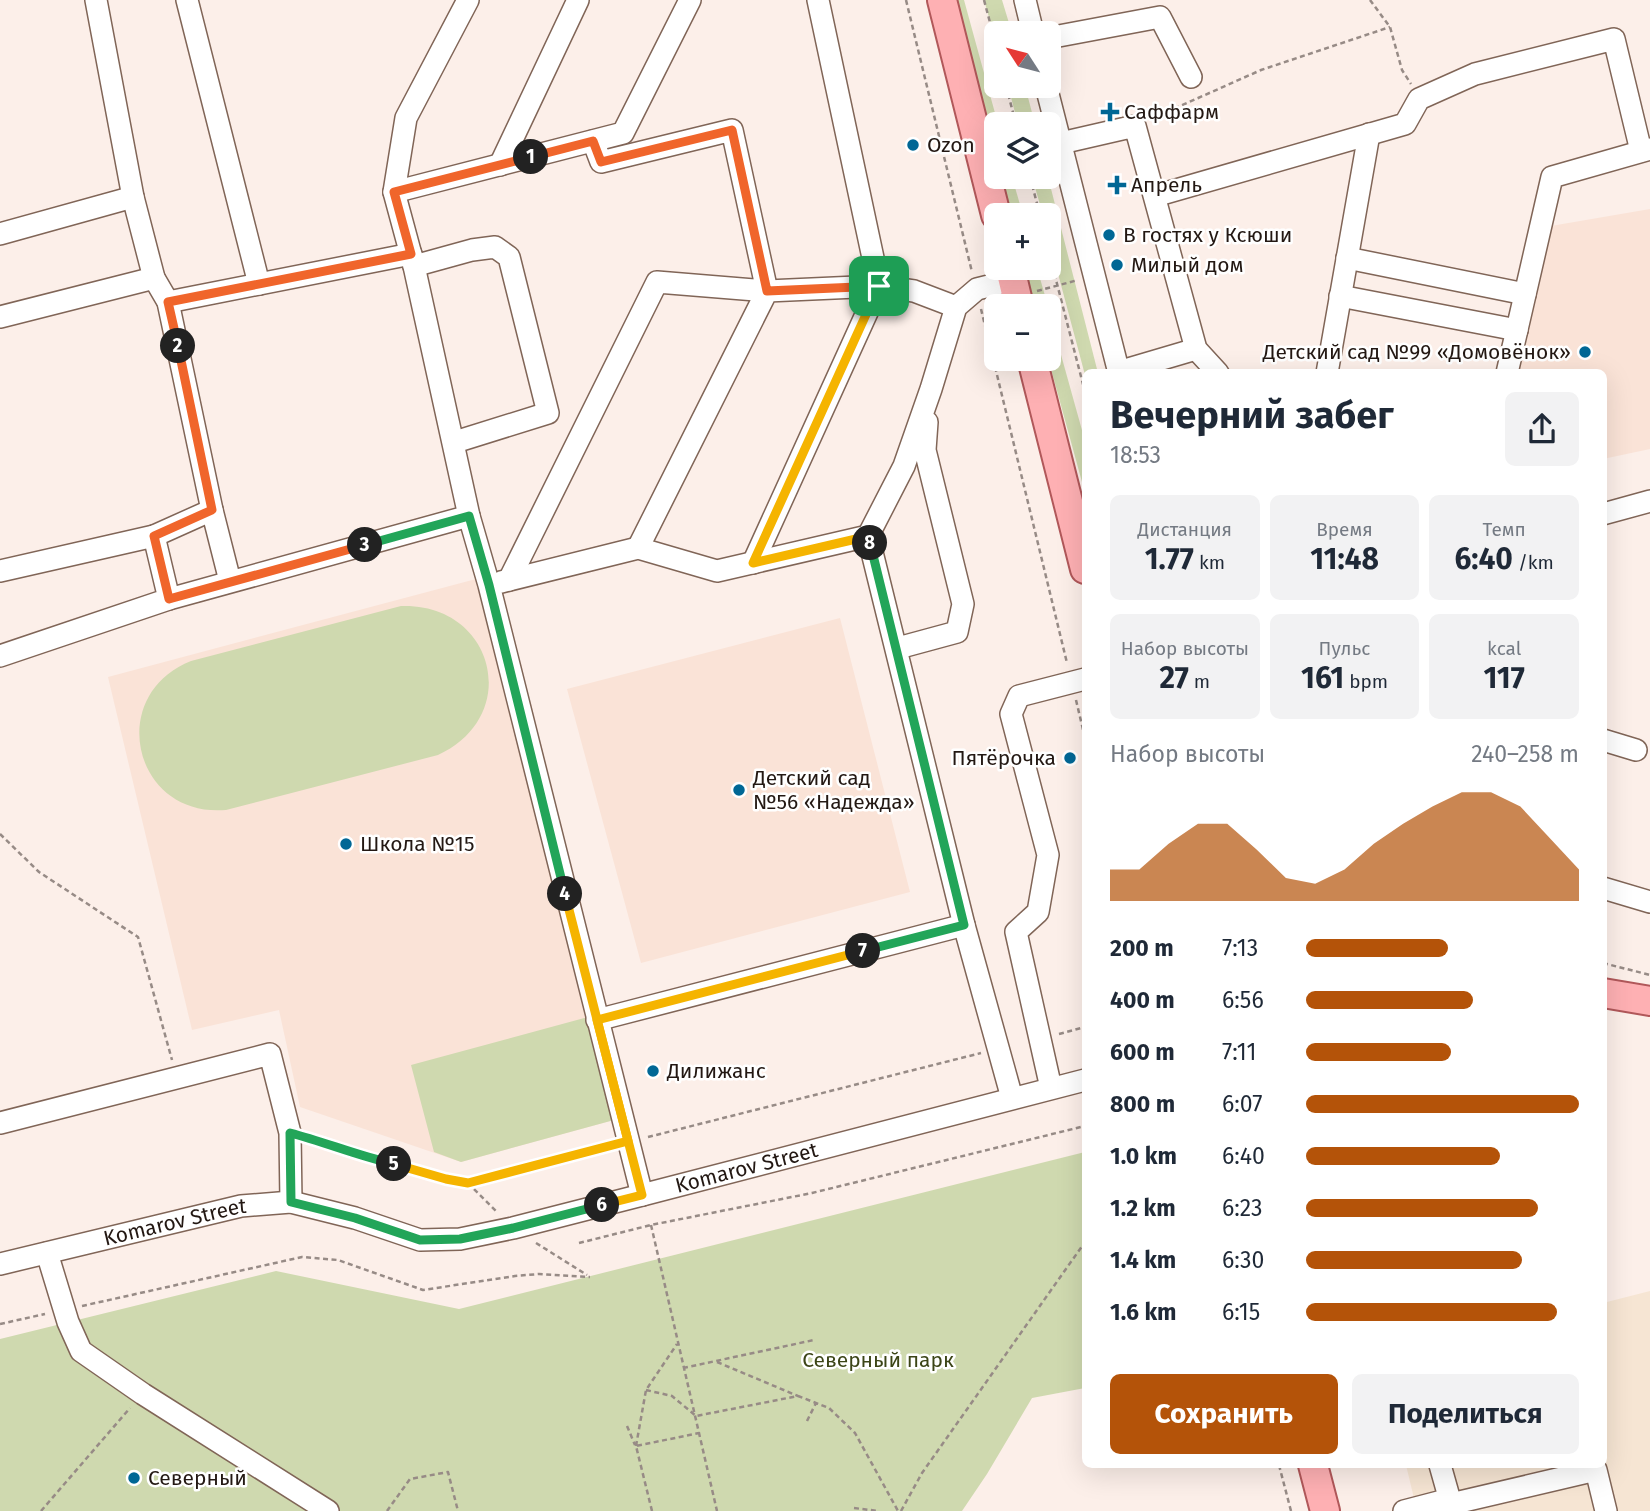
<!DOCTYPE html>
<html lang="ru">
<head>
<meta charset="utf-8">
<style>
  :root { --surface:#fff; --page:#f2f2f3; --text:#1f2937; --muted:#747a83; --accent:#b45309 }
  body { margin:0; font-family:"Fira Sans",sans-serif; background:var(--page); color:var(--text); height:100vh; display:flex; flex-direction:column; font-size:26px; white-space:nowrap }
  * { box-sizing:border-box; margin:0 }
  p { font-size:23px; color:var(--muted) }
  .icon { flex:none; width:38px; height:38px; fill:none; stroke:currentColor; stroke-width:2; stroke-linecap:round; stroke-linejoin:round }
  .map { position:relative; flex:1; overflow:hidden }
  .sheet { position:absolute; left:1082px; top:369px; width:525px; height:1099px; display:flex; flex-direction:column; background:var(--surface); border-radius:10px; box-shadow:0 7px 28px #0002 }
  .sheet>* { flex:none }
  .needle { width:46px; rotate:306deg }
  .controls { position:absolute; left:984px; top:21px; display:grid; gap:14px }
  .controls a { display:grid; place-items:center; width:77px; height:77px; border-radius:10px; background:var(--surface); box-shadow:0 7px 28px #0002; font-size:35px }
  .pin { position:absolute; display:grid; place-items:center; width:60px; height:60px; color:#fff; margin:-30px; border-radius:14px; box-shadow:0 4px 10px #0006 }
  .km { position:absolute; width:35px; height:35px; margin:-18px; border-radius:50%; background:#222; color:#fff; font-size:19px; line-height:35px; text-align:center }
  .round { display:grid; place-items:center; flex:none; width:74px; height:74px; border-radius:10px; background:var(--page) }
  .head { display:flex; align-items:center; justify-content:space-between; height:119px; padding:0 28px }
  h1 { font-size:38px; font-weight:700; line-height:52px }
  .figures { display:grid; grid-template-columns:repeat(3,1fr); gap:10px; height:119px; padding:7px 28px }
  .figures div { display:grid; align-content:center; border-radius:10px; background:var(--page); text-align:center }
  .figures b { font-size:30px; font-weight:700 }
  .figures small { font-size:19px; font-weight:400 }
  .figures p { font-size:19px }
  .chart { height:196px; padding:14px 28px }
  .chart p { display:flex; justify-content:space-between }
  .chart svg { width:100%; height:126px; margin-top:7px; fill:var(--accent); opacity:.7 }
  .action { display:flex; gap:14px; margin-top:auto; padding:14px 28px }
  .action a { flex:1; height:80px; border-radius:10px; background:var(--accent); color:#fff; font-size:28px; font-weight:700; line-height:80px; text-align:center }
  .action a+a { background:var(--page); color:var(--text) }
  ul { padding:0 28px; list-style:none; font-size:23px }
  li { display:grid; grid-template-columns:112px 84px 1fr; align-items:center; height:52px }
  li i { height:18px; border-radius:9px; background:var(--accent) }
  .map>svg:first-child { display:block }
</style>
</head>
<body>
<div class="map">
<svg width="1650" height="1511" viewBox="0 0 1650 1511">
  <rect width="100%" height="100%" fill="#fcefe9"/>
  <!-- education -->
  <path fill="#fae3d7" d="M1650,209V449L1603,459V373H1517L1545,227Z
    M476,579L614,1120L461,1162L300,1107L279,1010L192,1030L108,677Z
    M840,618L910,892L641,963L567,689Z"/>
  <!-- medical -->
  <path fill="#f6e5d3" d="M1650,1291V1511H1417L1406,1465H1603V1303Z"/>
  <!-- green -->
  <path fill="#cfd9af" d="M949,0H964L998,124H996V167Z
    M984,0H1002L1012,33H996V42Z
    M1008,86H1025L1035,124H1018Z
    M999,177H1012L1023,215H1009Z
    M1032,177H1048L1098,373H1085V375L1048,236V215H1043Z
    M1024,268H1037L1048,306H1034Z
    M1048,308L1085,441V493L1048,358Z
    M401,606C495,603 523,716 438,755L226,810C133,818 105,695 191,661Z
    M588,1017L614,1120L461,1162L434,1152L411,1065Z
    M1085,1152V1388L1032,1398L987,1474L962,1511H0V1339L276,1271L459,1309Z"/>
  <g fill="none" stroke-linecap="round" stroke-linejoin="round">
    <defs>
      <g id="minor">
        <path d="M96,0L133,197L154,278L168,302L212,510L230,581"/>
        <path d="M187,0L259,284"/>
        <path d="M468,0L406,118L394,192L414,266L469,516L489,585L642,1195"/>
        <path d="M1025,0L1033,33"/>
        <path d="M1048,38L1160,17L1191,77"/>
        <path d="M1046,86L1119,373"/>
        <path d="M1061,143L1135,126L1196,349L1218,373"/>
        <path d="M500,165L578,0"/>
        <path d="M394,192L623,133L690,0"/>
        <path d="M1155,196L1405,124L1419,99L1475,74L1614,39L1641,151"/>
        <path d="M0,234L133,197"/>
        <path d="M1347,258L1525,294"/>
        <path d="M414,266L472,250L495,247L509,257L548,413L455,442"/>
        <path d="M1340,296L1517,330"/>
        <path d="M168,302L411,254"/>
        <path d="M0,317L154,278"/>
        <path d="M1118,372L1196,349"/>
        <path d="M1327,373L1369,134"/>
        <path d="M1507,373L1552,177L1650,149"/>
        <path d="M1603,514L1650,501"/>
        <path d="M638,548L767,291L879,286L914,291L956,307"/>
        <path d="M753,563L879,286L818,0"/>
        <path d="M0,571L154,536"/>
        <path d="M509,580L657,282L767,291L732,130L601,162L593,141"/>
        <path d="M501,582L638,548L717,571L868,536"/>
        <path d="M169,599L469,516"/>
        <path d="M898,648L957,632L963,604L925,450L927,422"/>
        <path d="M0,656L169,599L154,536L212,510"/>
        <path d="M1603,740L1636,750"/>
        <path d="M1603,888L1650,902"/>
        <path d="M597,1020L964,925"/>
        <path d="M1051,1088L1016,932L1038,912L1048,855L1011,714L1019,696L1085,679"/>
        <path d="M1012,1098L964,925L868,536L904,466L931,389L956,307L977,289L1013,280"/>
        <path d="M0,1123L270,1054L290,1133L291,1202"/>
        <path d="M47,1253L68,1322L81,1351L143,1394L328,1511"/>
        <path id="s1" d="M0,1264L241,1206L291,1202L355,1218L420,1240L460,1239L513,1228L642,1195L1085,1080"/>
        <path d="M1440,1465L1453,1511"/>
        <path d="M1451,1504L1596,1470L1606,1511"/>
        <path d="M1404,1511L1450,1499"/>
      </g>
      <path id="major" d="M942,0L996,215
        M1010,268L1019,306
        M1032,359L1085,569
        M1603,993L1650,1001
        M1313,1465L1325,1511"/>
    </defs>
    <!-- minor casing -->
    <use href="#minor" stroke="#806557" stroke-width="24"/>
    <!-- major casing -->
    <use href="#major" stroke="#b1585a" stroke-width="32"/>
    <!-- path -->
    <path stroke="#978b86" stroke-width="2.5" stroke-dasharray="5 3.5" stroke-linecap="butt" d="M906,0L972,272
      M984,0L996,45
      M1370,0L1390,27L1402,70L1411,84
      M1006,86L1016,124
      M1151,119L1261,70L1390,27
      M1030,177L1040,215
      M1048,249L1085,392
      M1037,291L1078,280
      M981,309L1067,663
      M1076,700L1085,738
      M0,834L39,872L138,937L172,1060
      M1603,963L1650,975
      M1059,1034L1085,1027
      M648,1137L981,1053
      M310,1139L365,1157L468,1183L611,1145
      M468,1183L498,1213
      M651,1225L717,1511
      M536,1243L587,1275
      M579,1243L651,1225L812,1193L1085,1126
      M82,1306L302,1257L338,1260L423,1290L515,1276L539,1274L590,1277
      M0,1324L45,1314
      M717,1362L798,1396
      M683,1368L814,1340
      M646,1390L672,1396L696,1416L798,1396L829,1408L855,1433L898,1511
      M807,1421L816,1403
      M627,1426L635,1445
      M636,1446L646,1390L677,1344
      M1279,1465L1291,1511
      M854,1508L878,1511
      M41,1511L130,1408
      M387,1511L410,1479L448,1472L458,1511
      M652,1511L636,1446L699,1433
      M901,1511L922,1473L1085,1242"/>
    <!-- minor -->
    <use href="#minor" stroke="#fff" stroke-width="21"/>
    <!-- major -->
    <use href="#major" stroke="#feb0b3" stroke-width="28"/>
  </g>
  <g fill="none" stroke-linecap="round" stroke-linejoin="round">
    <defs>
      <path id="split-1" d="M531,157L593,141L601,162L732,130L767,291L879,286"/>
      <path id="split-2" d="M178,346L168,302L411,254L394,192L531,157"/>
      <path id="split-3" d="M178,346L212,510L154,536L169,599L365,545"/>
      <path id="split-4" d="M365,545L469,516L489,585L565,894"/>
      <path id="split-5" d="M394,1164L446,1179L468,1183L628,1141L565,894"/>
      <path id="split-6" d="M394,1164C358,1156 325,1142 290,1133L291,1202L355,1218L420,1240L460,1239L513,1228L602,1205"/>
      <path id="split-7" d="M602,1205L642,1195L597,1020L863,951"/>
      <path id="split-8" d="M863,951L964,925L870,543"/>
      <path id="split-9" d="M870,543L869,536L753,563L879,286"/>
    </defs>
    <!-- split-1 casing -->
    <use href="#split-1" stroke="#fff" stroke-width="14"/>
    <!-- split-2 casing -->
    <use href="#split-2" stroke="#fff" stroke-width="14"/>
    <!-- split-3 casing -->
    <use href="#split-3" stroke="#fff" stroke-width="14"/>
    <!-- split-4 casing -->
    <use href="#split-4" stroke="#fff" stroke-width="14"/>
    <!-- split-5 casing -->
    <use href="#split-5" stroke="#fff" stroke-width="14"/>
    <!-- split-6 casing -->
    <use href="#split-6" stroke="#fff" stroke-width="14"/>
    <!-- split-7 casing -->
    <use href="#split-7" stroke="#fff" stroke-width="14"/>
    <!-- split-8 casing -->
    <use href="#split-8" stroke="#fff" stroke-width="14"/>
    <!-- split-9 casing -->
    <use href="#split-9" stroke="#fff" stroke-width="14"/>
    <!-- split-1 -->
    <use href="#split-1" stroke="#f0652b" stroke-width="9"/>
    <!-- split-2 -->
    <use href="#split-2" stroke="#f0652b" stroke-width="9"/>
    <!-- split-3 -->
    <use href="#split-3" stroke="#f0652b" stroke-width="9"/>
    <!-- split-4 -->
    <use href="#split-4" stroke="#22a559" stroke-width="9"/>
    <!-- split-5 -->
    <use href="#split-5" stroke="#f5b400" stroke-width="9"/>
    <!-- split-6 -->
    <use href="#split-6" stroke="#22a559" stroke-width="9"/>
    <!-- split-7 -->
    <use href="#split-7" stroke="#f5b400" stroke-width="9"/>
    <!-- split-8 -->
    <use href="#split-8" stroke="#22a559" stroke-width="9"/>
    <!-- split-9 -->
    <use href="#split-9" stroke="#f5b400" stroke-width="9"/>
  </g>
  <!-- markers -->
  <g fill="#006795" stroke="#fff" stroke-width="2.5">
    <path d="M1106.5 101.5h7v7h7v7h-7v7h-7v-7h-7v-7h7z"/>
    <circle cx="913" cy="145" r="7"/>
    <path d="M1113.5 174.5h7v7h7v7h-7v7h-7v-7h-7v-7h7z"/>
    <circle cx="1109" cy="235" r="7"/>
    <circle cx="1117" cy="265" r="7"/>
    <circle cx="1585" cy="352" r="7"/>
    <circle cx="1070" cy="758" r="7"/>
    <circle cx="739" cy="790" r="7"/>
    <circle cx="346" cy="844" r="7"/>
    <circle cx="653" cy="1071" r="7"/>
    <circle cx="134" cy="1478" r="7"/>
  </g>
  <g text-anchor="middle" stroke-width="5" stroke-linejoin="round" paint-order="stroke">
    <!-- poi labels -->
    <g font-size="21" fill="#231813" stroke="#fff" text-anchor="start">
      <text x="1124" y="119">Саффарм</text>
      <text x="927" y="152">Ozon</text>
      <text x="1131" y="192">Апрель</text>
      <text x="1123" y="242">В гостях у Ксюши</text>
      <text x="1131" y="272">Милый дом</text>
      <text x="1571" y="359" text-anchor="end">Детский сад №99 «Домовёнок»</text>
      <text x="1056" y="765" text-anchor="end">Пятёрочка</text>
      <text x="753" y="785">Детский сад<tspan x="753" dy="24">№56 «Надежда»</tspan></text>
      <text x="360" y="851">Школа №15</text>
      <text x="667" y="1078">Дилижанс</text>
      <text x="148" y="1485">Северный</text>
    </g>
    <!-- street labels -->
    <g font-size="21" fill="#231813" stroke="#fff">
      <text dy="7" stroke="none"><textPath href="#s1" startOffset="768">Komarov Street</textPath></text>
      <text dy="7" stroke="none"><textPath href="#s1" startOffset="180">Komarov Street</textPath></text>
    </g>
    <!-- park labels -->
    <g font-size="21" fill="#3c4517" stroke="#fff">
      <text x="878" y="1367">Северный парк</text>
    </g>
  </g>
</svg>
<div class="controls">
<a><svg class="needle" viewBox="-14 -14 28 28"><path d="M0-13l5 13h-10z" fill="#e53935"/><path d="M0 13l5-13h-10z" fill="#747a83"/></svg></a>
<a><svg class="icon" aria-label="layers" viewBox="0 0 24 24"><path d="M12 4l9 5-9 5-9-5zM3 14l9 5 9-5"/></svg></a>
<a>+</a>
<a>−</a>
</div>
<div class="pin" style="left:879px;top:286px;background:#1e9e55"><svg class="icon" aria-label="arrive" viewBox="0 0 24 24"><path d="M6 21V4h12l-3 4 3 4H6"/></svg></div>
<b class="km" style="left:531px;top:157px">1</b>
<b class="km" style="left:178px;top:346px">2</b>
<b class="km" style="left:365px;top:545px">3</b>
<b class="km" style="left:565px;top:894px">4</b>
<b class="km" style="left:394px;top:1164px">5</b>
<b class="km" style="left:602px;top:1205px">6</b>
<b class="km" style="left:863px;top:951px">7</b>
<b class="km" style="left:870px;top:543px">8</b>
<section class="sheet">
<div class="head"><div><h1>Вечерний забег</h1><p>18:53</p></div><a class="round"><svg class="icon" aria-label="share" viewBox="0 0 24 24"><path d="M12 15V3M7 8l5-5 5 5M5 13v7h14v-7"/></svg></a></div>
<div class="figures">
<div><p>Дистанция</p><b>1.77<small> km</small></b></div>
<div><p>Время</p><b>11:48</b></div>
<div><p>Темп</p><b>6:40<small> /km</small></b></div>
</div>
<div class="figures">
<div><p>Набор высоты</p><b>27<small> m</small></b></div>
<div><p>Пульс</p><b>161<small> bpm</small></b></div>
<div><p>kcal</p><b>117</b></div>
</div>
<div class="chart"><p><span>Набор высоты</span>240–258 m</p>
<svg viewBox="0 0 160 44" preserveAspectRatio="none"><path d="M0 44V33L10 33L20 24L30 17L40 17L50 26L60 36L70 38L80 33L90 24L100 17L110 11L120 6L130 6L140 11L150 22L160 33V44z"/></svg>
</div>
<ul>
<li><b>200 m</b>7:13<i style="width:52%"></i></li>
<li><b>400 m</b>6:56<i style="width:61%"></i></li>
<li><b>600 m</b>7:11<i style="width:53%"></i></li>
<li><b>800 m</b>6:07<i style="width:100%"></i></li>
<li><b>1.0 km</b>6:40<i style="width:71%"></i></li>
<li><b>1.2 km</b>6:23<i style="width:85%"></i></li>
<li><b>1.4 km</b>6:30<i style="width:79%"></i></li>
<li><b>1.6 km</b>6:15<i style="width:92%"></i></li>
</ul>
<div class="action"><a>Сохранить</a><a>Поделиться</a></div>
</section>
</div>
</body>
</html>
